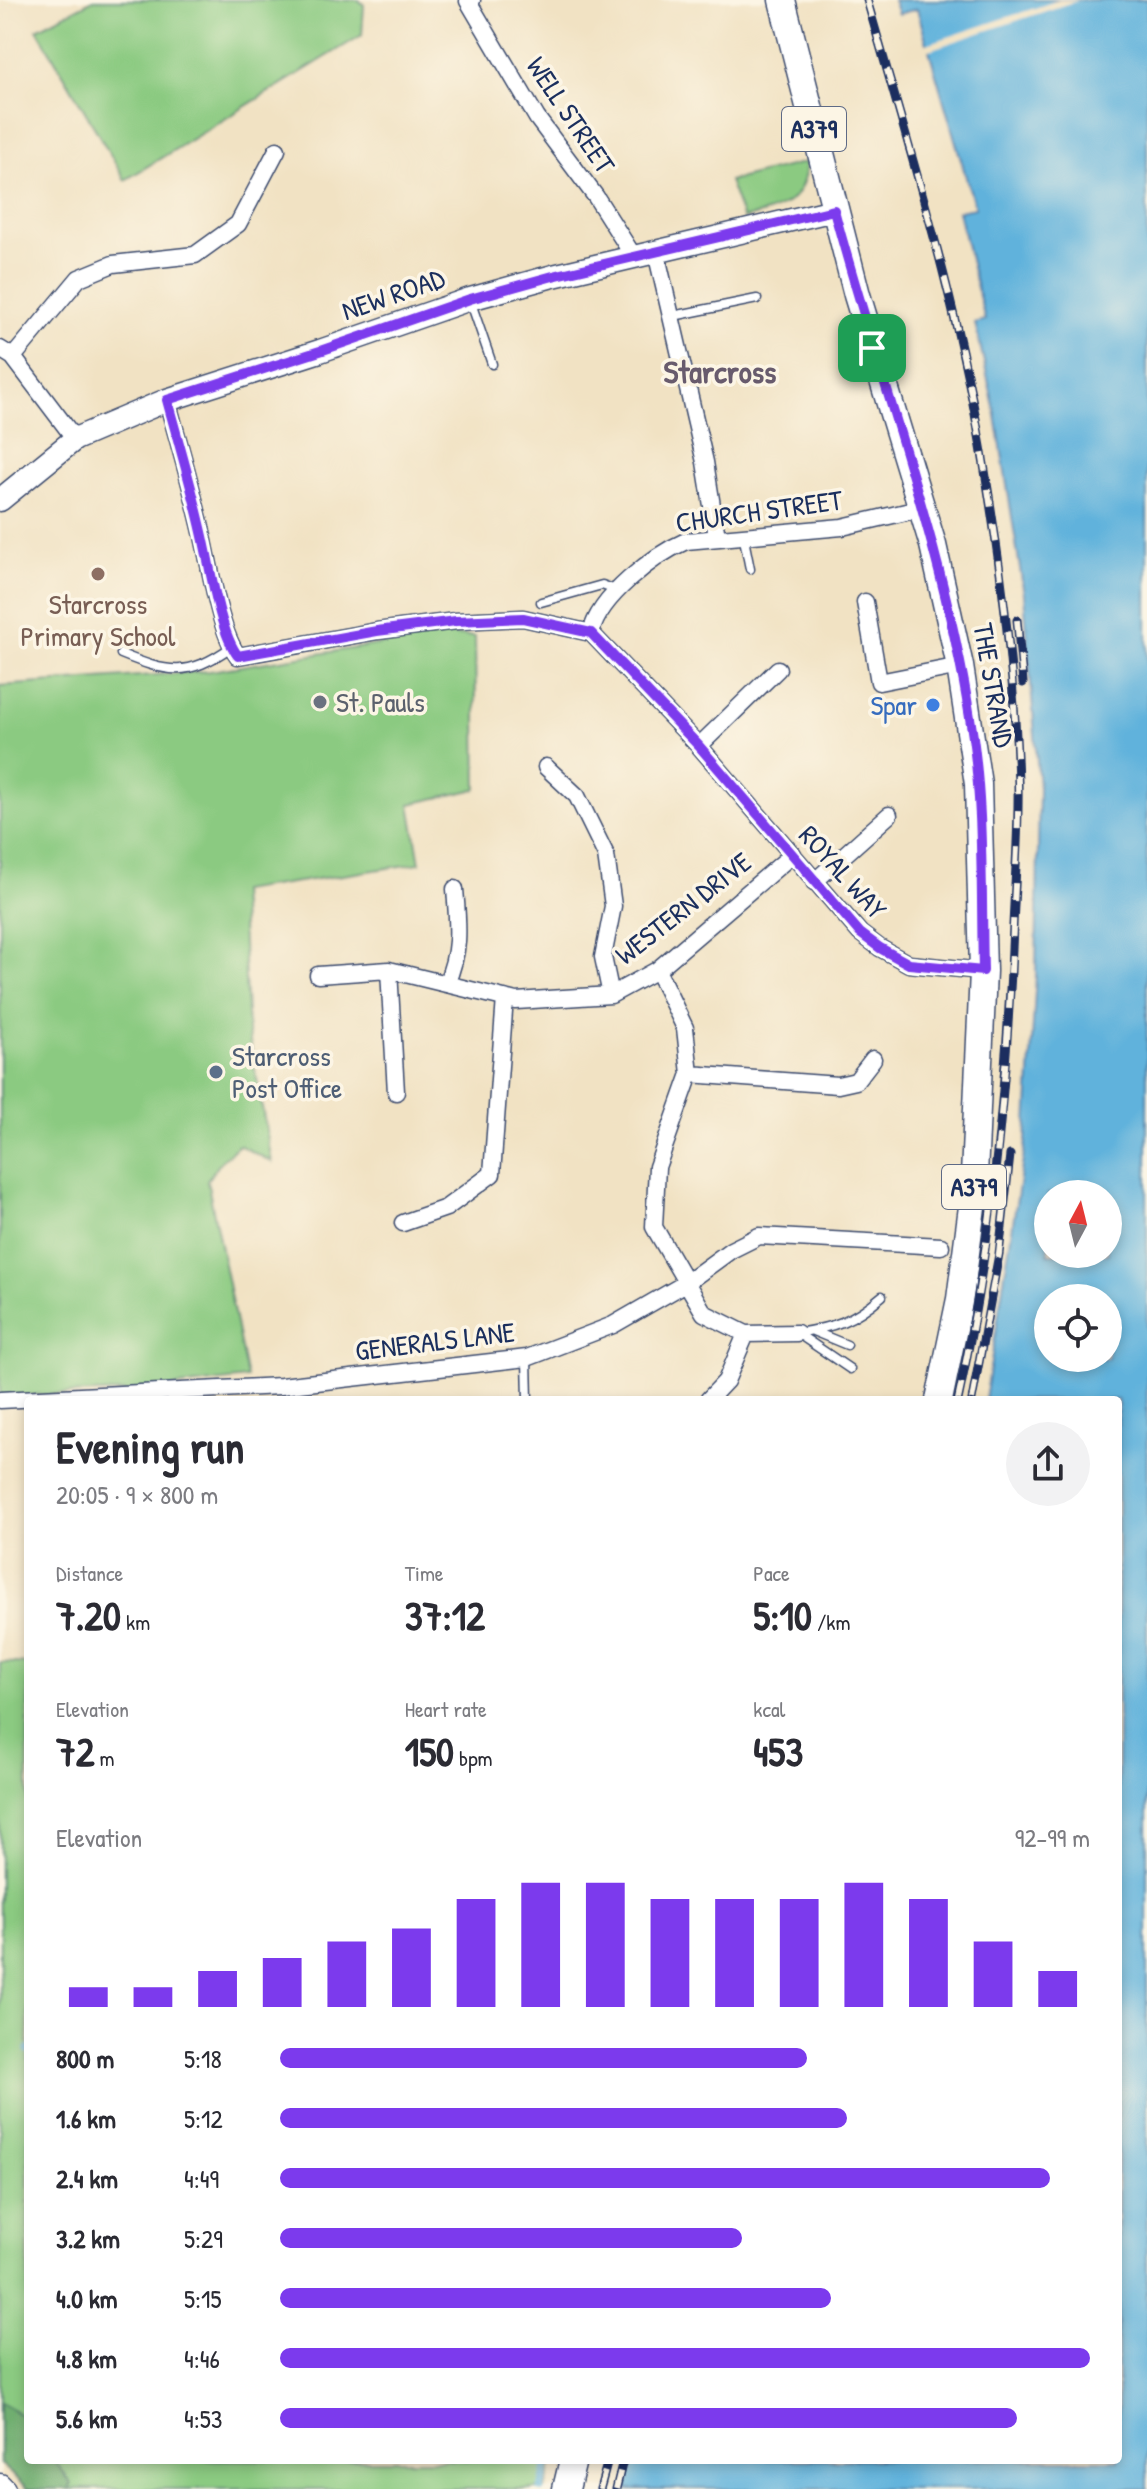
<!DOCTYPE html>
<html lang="en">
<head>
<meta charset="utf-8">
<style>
  :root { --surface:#fff; --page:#f2f2f3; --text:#2b2b33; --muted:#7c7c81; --accent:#7c3aed }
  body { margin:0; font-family:"Patrick Hand",sans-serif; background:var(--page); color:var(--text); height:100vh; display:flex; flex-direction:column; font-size:30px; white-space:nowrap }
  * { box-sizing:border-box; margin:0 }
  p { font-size:26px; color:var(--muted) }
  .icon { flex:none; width:44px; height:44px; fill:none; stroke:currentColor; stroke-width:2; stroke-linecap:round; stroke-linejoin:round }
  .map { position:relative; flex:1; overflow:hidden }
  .details { position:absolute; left:24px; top:1396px; width:1098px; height:1068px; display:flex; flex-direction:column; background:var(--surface); border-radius:8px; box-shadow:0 4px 12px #0003 }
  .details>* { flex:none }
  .needle { width:52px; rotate:7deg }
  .fabs { position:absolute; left:1034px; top:1180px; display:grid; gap:16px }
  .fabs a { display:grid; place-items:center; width:88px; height:88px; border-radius:50%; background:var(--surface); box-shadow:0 4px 12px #0003; font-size:40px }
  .pin { position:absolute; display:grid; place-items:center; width:68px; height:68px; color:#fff; margin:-34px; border-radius:16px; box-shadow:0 4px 12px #0006 }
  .round { display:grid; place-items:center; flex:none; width:84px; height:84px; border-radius:42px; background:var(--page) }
  .summary { display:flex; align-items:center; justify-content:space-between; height:136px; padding:0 32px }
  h1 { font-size:44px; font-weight:700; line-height:60px }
  .stats { display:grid; grid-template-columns:repeat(3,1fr); gap:12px; height:136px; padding:8px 32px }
  .stats div { display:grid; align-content:center }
  .stats b { font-size:40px; font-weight:700 }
  .stats small { font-size:22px; font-weight:400 }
  .stats p { font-size:22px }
  .chart { height:224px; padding:16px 32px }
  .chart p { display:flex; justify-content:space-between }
  .chart svg { width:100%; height:144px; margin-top:8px; stroke:var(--accent); stroke-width:6 }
  ul { padding:0 32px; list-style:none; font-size:26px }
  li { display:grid; grid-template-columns:128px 96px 1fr; align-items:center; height:60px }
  li i { height:20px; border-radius:10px; background:var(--accent) }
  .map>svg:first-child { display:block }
</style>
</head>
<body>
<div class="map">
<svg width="1147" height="2489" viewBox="0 0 1147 2489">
  <rect width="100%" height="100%" fill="#fcf5e5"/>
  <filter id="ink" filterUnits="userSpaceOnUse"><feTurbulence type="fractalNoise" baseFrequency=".0125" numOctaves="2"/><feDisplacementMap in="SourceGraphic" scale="16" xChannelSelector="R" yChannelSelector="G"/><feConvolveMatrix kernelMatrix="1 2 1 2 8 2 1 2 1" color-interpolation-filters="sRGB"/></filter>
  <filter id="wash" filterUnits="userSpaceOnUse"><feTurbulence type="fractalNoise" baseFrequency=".006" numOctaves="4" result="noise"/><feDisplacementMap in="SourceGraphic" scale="32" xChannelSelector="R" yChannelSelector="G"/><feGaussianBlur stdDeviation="1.8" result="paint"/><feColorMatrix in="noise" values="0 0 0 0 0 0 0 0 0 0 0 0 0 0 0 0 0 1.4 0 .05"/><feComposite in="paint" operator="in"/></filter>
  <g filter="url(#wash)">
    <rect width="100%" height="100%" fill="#f1e2c3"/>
    <!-- green -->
    <path fill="#8bca81" stroke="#537c70" stroke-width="2" d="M93,0H359L364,5L362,35L125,180L37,29Z
      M806,162C805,205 778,209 743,219L729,181Z
      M445,634L475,637L477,789L410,804L420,863L240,891L248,1031L272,1162L239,1145L223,1159L207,1180L247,1378L131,1392L0,1396V686L210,671Z
      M0,1662L28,1664V2460H553L545,2489H28L0,2464Z"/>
    <!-- forest -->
    <path fill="#70ae6f" stroke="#466e66" stroke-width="2" d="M0,2402C32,2417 28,2428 28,2460H54L71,2483L70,2489H28L0,2464Z"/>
    <!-- water -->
    <path fill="#61b2dc" stroke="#3e709d" stroke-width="2" fill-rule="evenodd" d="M893,0H1147V2489H627L634,2460H1118V1400H985L1026,1141L1036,974L1039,788L1024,594L996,415L975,323L985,320L958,211L975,208L917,9L898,14ZM1048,1194H1108V1254H1048ZM1048,1298H1108V1358H1048Z"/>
    <!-- pier -->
    <path fill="#f1e2c3" d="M1059,0H1079L926,51L924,45Z"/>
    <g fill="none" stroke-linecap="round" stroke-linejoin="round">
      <!-- stream -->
      <path stroke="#61b2dc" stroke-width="7" d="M28,2049V2050
        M541,2489L548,2460"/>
    </g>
  </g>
  <g filter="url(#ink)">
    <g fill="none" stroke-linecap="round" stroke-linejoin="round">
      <defs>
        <path id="service" d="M470,300L492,364
          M673,316L757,299
          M743,534L750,569
          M541,602L602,585L618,591
          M121,654C168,673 187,678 231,647
          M813,1331L847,1345
          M797,1333C835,1327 853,1321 882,1296
          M797,1333L850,1369
          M527,1358L528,1400"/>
        <path id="minor" d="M472,0L468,1L537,118L596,197L634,257
          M656,252L705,462L717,537
          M0,349L13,357L75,439
          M13,357L79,278L113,264L195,255L238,224L277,150
          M167,400C179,444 192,488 202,532C210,565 219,631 238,656L377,631L456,621L523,618L591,633
          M865,602L879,682L960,666
          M591,633L699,746L860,933L880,948L909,964L983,971
          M591,633C599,597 654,555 686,541L842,527L923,508
          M699,746L778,669
          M546,767L577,796L606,855L613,906L603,957L611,995
          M814,882L889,815
          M389,970L396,1092
          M657,970L685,1028L690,1074L657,1167L654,1227L704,1313L746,1334L726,1381L708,1400
          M318,975L389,970L516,1001L611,995L657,970L793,854
          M446,984C461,950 458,926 455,889
          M690,1074L838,1085L856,1081L873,1059
          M403,1223L446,1208L492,1174L505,998
          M746,1334L797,1333
          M0,1400L281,1386L527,1358L613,1325L686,1283L731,1250L759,1236L941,1246"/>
        <path id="tertiary" d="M0,500L75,439L167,400L320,351L470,299L553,276L834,210
          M0,2485L4,2489"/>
        <path id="primary" d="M782,0L857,295L933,545L960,666L978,784L983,971L973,1199L960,1299L939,1400
          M566,2489L573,2460"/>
      </defs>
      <!-- service casing -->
      <use href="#service" stroke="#3b4a6d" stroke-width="11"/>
      <!-- minor casing -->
      <use href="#minor" stroke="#3b4a6d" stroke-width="19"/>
      <!-- tertiary casing -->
      <use href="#tertiary" stroke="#3b4a6d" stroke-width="25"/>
      <!-- primary casing -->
      <use href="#primary" stroke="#3b4a6d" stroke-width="29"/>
      <!-- service -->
      <use href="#service" stroke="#fff" stroke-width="8"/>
      <!-- minor -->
      <use href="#minor" stroke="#fff" stroke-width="16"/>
      <!-- tertiary -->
      <use href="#tertiary" stroke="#fff" stroke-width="22"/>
      <!-- primary -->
      <use href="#primary" stroke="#fff" stroke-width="26"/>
      <defs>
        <path id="rail" d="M867,0C911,155 960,311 985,471C1002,574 1015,679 1018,783C1019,830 1015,878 1013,926C1007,1086 992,1243 958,1400
          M1017,620L1023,683
          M972,1400L999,1254L1010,1155
          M600,2489L608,2460
          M616,2489L623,2460"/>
      </defs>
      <!-- rail casing -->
      <use href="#rail" stroke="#1b2f5e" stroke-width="9"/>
      <!-- rail -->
      <use href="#rail" stroke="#fcf5e5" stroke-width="6" stroke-dasharray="18" stroke-linecap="butt"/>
    </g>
  </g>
  <g fill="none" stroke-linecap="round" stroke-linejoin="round" filter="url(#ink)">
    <defs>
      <path id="route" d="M834,210C880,381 944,548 971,724C984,805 981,889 983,971L909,964L880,948L860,933L699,746L591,633L523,618L456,621L377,631L238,656C219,631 210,565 202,532C192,488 179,444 167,400L320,351L470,299L553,276Z"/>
    </defs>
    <!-- route casing -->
    <use href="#route" stroke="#fff" stroke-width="16"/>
    <!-- route -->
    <use href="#route" stroke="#7c3aed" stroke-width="10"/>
  </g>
  <!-- markers -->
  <circle fill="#8d6e63" stroke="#fcf5e5" stroke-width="3" cx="98" cy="574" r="8"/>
  <circle fill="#6b7280" stroke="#fcf5e5" stroke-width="3" cx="320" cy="702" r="8"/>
  <circle fill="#3f7fe0" stroke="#fcf5e5" stroke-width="3" cx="933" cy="705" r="8"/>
  <circle fill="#5c6f8a" stroke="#fcf5e5" stroke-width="3" cx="216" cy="1072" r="8"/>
  <g text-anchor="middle" stroke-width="7" stroke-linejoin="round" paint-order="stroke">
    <!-- shield labels -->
    <g fill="#fcf5e5" stroke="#5e6a86" stroke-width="2">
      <rect x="782" y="107" width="64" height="44" rx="6"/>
      <rect x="942" y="1165" width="64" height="44" rx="6"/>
    </g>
    <g font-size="26" font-weight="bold" fill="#1b2f5e">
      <text x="814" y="138">A379</text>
      <text x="974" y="1196">A379</text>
    </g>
    <!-- street labels -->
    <g font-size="28" fill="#1b2f5e" stroke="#fcf5e5">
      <text transform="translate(571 115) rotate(56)" y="10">WELL STREET</text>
      <text transform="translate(393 294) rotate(-19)" y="10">NEW ROAD</text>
      <text transform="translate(759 511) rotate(-8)" y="10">CHURCH STREET</text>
      <text transform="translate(994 685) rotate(80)" y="10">THE STRAND</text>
      <text transform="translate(843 872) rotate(48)" y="10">ROYAL WAY</text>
      <text transform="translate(683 908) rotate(-38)" y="10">WESTERN DRIVE</text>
      <text transform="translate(435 1341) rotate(-7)" y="10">GENERALS LANE</text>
    </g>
    <!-- education labels -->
    <g font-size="28" fill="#785e54" stroke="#fcf5e5">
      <text x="98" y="614">Starcross<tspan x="98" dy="32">Primary School</tspan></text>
    </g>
    <!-- worship labels -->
    <g font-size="28" fill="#5b616d" stroke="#fcf5e5" text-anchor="start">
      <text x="336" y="712">St. Pauls</text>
    </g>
    <!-- shop labels -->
    <g font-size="28" fill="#366cbe" stroke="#fcf5e5" text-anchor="end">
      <text x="917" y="715">Spar</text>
    </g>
    <!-- service labels -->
    <g font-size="28" fill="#4e5e75" stroke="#fcf5e5" text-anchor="start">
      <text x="232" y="1066">Starcross<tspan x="232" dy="32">Post Office</tspan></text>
    </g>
    <!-- quarter labels -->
    <g font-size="32" font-weight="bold" fill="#685b6d" stroke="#fcf5e5">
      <text x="720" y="383">Starcross</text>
    </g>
  </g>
</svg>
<div class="fabs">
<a><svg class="needle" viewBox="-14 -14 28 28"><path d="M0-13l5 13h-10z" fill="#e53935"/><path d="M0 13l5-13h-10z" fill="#7c7c81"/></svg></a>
<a><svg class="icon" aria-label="locate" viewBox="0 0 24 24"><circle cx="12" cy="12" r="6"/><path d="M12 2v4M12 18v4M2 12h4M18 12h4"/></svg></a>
</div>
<div class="pin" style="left:872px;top:348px;background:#1e9e55"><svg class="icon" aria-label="arrive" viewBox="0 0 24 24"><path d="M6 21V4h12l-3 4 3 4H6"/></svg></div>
<section class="details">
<div class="summary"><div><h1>Evening run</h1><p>20:05 · 9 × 800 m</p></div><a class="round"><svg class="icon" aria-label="share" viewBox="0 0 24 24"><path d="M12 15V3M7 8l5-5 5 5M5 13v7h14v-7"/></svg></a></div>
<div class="stats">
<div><p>Distance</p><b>7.20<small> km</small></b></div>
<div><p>Time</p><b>37:12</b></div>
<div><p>Pace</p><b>5:10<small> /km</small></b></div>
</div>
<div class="stats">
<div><p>Elevation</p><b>72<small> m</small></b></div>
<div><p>Heart rate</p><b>150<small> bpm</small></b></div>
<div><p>kcal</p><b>453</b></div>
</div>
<div class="chart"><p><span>Elevation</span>92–99 m</p>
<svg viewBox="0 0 160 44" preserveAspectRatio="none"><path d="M5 44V38M15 44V38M25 44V33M35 44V29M45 44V24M55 44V20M65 44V11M75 44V6M85 44V6M95 44V11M105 44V11M115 44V11M125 44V6M135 44V11M145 44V24M155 44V33"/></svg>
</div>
<ul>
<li><b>800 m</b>5:18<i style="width:65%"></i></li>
<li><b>1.6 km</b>5:12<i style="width:70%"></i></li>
<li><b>2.4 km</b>4:49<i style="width:95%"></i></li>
<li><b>3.2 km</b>5:29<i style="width:57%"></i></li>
<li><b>4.0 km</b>5:15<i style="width:68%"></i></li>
<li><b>4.8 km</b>4:46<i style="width:100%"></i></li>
<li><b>5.6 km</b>4:53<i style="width:91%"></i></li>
</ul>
</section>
</div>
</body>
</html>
